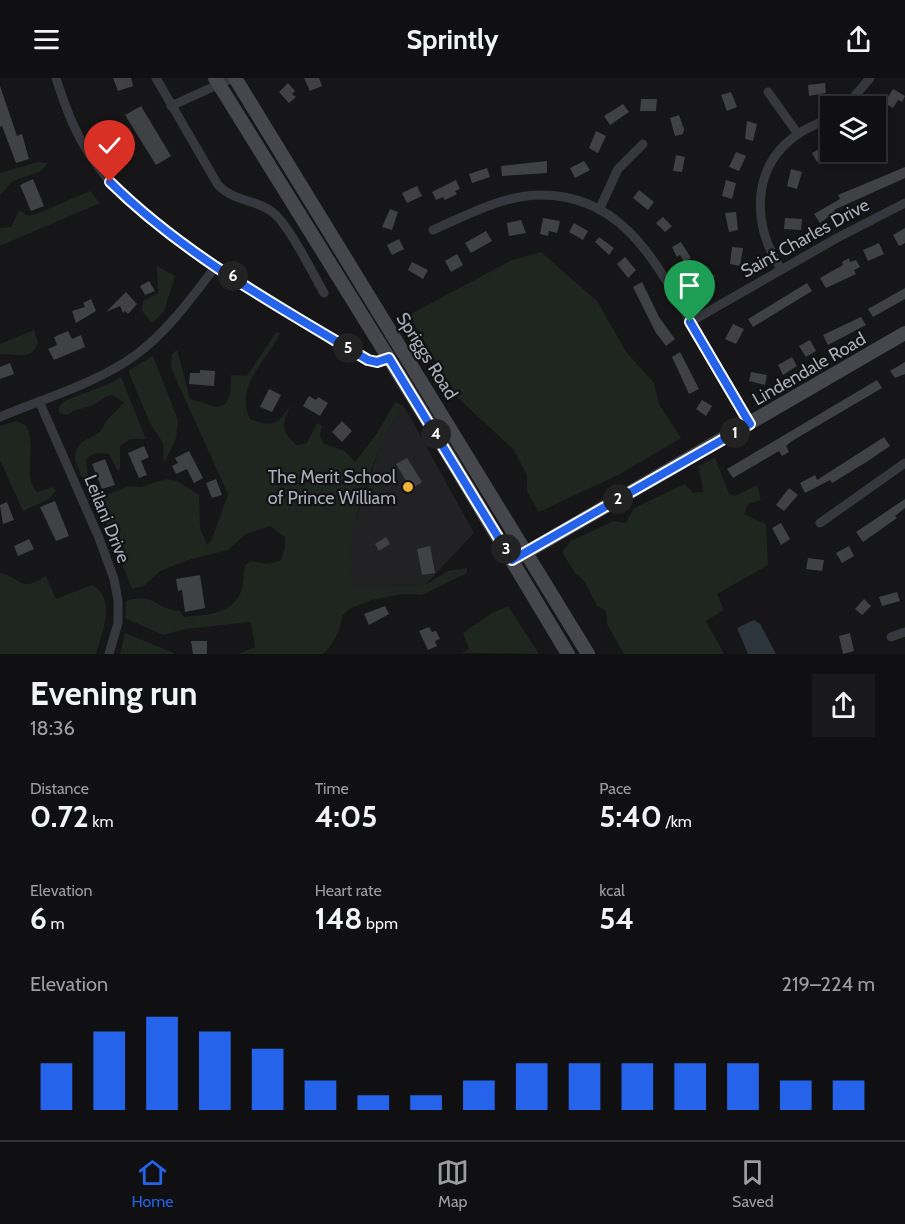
<!DOCTYPE html>
<html lang="en">
<head>
<meta charset="utf-8">
<style>
  :root { --surface:#101012; --page:#19191b; --text:#f1f3f6; --muted:#9c9d9f; --line:#303032; --accent:#2563eb }
  body { margin:0; font-family:Cabin,sans-serif; background:var(--page); color:var(--text); height:100vh; display:flex; flex-direction:column; font-size:22px; white-space:nowrap }
  * { box-sizing:border-box; margin:0 }
  p { font-size:20px; color:var(--muted) }
  .icon { flex:none; width:33px; height:33px; fill:none; stroke:currentColor; stroke-width:2; stroke-linecap:round; stroke-linejoin:round }
  .map { position:relative; height:576px; overflow:hidden }
  .drawer { display:flex; flex-direction:column; background:var(--surface); flex:1 }
  .drawer>* { flex:none }
  .controls { position:absolute; left:820px; top:18px; display:grid; gap:12px }
  .controls a { display:grid; place-items:center; width:66px; height:66px; border-radius:0px; background:var(--surface); box-shadow:0 3px 15px #0003,0 0 0 2px var(--line); font-size:30px }
  .pin { position:absolute; display:grid; place-items:center; width:51px; height:51px; color:#fff; margin:-62px -26px; border-radius:50% 50% 50% 0; rotate:-45deg; box-shadow:0 0 6px #0007 }
  .pin .icon { rotate:45deg }
  .km { position:absolute; width:30px; height:30px; margin:-15px; border-radius:50%; background:#222; color:#fff; font-size:16px; line-height:30px; text-align:center }
  .round { display:grid; place-items:center; flex:none; width:63px; height:63px; border-radius:0px; background:var(--page) }
  .summary { display:flex; align-items:center; justify-content:space-between; height:102px; padding:0 30px }
  h1 { font-size:33px; font-weight:800; line-height:45px }
  .figures { display:grid; grid-template-columns:repeat(3,1fr); gap:9px; height:102px; padding:6px 30px }
  .figures div { display:grid; align-content:center }
  .figures b { font-size:30px; font-weight:800 }
  .figures small { font-size:16px; font-weight:400 }
  .figures p { font-size:16px }
  .chart { height:168px; padding:12px 30px }
  .chart p { display:flex; justify-content:space-between }
  .chart svg { width:100%; height:108px; margin-top:6px; stroke:var(--accent); stroke-width:6 }
  header { display:flex; justify-content:space-between; align-items:center; height:78px; padding:0 30px; background:var(--surface); font-size:27px; font-weight:800 }
  .tabs { display:flex; justify-content:space-around; align-items:center; height:84px; border-top:2px solid var(--line); background:var(--surface); font-size:16px; color:var(--muted) }
  .tabs a { display:grid; justify-items:center; gap:3px }
  .tabs .on { color:var(--accent) }
  .map>svg:first-child { display:block }
</style>
</head>
<body>
<header><svg class="icon" aria-label="menu" viewBox="0 0 24 24"><path d="M4 6h16M4 12h16M4 18h16"/></svg>Sprintly<svg class="icon" aria-label="share" viewBox="0 0 24 24"><path d="M12 15V3M7 8l5-5 5 5M5 13v7h14v-7"/></svg></header>
<div class="map">
<svg width="905" height="576" viewBox="0 0 905 576">
  <rect width="100%" height="100%" fill="#161618"/>
  <!-- built -->
  <path fill="#222225" d="M404,328L474,455L425,507L348,509L349,463L382,362Z"/>
  <!-- green -->
  <path fill="#1e261f" d="M38,84L48,85L41,93L13,103L0,117V95Z
    M90,113L100,125L0,168V150L11,149L19,132L28,138L36,136Z
    M541,174L597,223L627,275L654,305L659,326L681,360L620,396L539,434L527,413V397L514,372L457,319L409,237L510,183Z
    M157,188L175,198L164,233L152,245L142,233L143,223L158,215Z
    M34,252L38,264C32,284 16,275 0,276V266Z
    M276,254L280,255L278,260C263,285 235,311 250,341C273,350 278,347 290,327C283,348 279,352 297,367L307,365L317,345L322,348L320,358L324,366L345,373L355,384L378,354L395,324L404,328C397,340 387,352 382,364C368,398 339,475 355,508L425,507L448,493L467,490V495L422,517L404,516L372,522L349,531L342,538C341,552 333,567 323,576H238L255,569L251,544L186,551L163,557L125,540L126,523C156,514 151,530 180,533L184,539C204,537 230,537 240,516C244,508 243,496 245,487L251,483L266,486L280,483L285,470V459L270,448L246,456L228,472L191,481L160,493L144,508L132,511L97,421L128,408L141,409L166,401L177,403L199,417L200,450L207,467L212,461L228,416L171,290L172,276L177,272L190,321L217,329L226,326L230,316L231,297L247,298Z
    M153,278L178,342L176,360L164,386L163,365L150,345L129,295V292Z
    M121,299L146,361H130L120,368V390L118,393L109,376C100,374 91,374 86,382L89,407H85L75,382L76,372L82,364L100,354L106,343L124,325L113,317C103,318 103,322 95,326C86,331 78,329 67,337L59,335V329L66,322L109,306Z
    M16,343L26,347C38,372 21,397 37,414L53,409L56,413L49,421L23,433L0,382V348Z
    M715,380L729,416L735,418L757,407L761,422L748,426L744,436L766,446L768,487L717,516L724,532L706,543L724,576H624L607,546L606,533L597,528L585,504L575,495L562,474L571,463L614,443L626,445L634,430L685,406L693,415L704,414L698,388Z
    M0,495C25,501 18,515 46,498L56,521L92,507C117,520 102,555 96,576H0Z
    M508,528L539,576L462,575L469,571L463,555L492,535Z
    M125,555L174,575L173,576H120Z"/>
  <!-- water -->
  <path fill="#2c353c" d="M754,542L760,546L776,576H748L737,550Z"/>
  <!-- building -->
  <path fill="#404145" d="M113,0H131L133,8L118,13Z
    M304,0H319L322,8L310,13Z
    M288,5L295,13L292,16L296,19L289,25L279,14Z
    M825,5L826,15L809,18L808,7Z
    M0,8L17,58L22,56L29,81L16,85L2,48L0,49Z
    M893,11L905,18L902,24L898,22L893,30L884,25Z
    M731,14L737,29L727,33L721,17Z
    M641,21H657L656,33H640Z
    M623,26L629,34L610,47L604,38Z
    M141,28L171,78L156,87L125,37Z
    M679,37L684,51L683,56L675,58L670,40Z
    M747,43L757,46L753,63L745,61Z
    M596,53L606,58L598,75L589,70Z
    M826,67L831,76L817,84L812,75Z
    M736,74L746,78L739,93L729,89Z
    M676,77L685,79L682,94L673,93Z
    M547,83V95L502,98L501,88Z
    M584,83L590,92L575,100L570,90Z
    M905,89V100L834,132L835,134L820,145L814,136L840,121L838,117Z
    M487,90L490,99L472,105L469,96Z
    M791,91L802,94L797,111L787,108Z
    M33,101L44,128L31,133L20,107Z
    M456,102L460,111L455,113L457,116L445,122L443,119L436,122L432,114Z
    M726,102L736,105L732,121L722,118Z
    M417,108L422,118L407,125L402,115Z
    M639,112L654,124L648,132L633,120Z
    M390,131L398,134L392,152L382,149Z
    M736,134L738,152L729,154L725,135Z
    M663,139L672,148L665,154L656,145Z
    M543,140L560,143L557,155L549,153L548,158L540,156Z
    M785,140L802,141L801,152L784,151Z
    M521,142L526,155L509,158L507,145Z
    M574,145L588,153L583,162L569,154Z
    M905,150V165L899,168L893,157Z
    M486,153L492,163L471,175L465,165Z
    M599,159L614,170L609,177L595,164Z
    M399,161L404,171L392,177L387,167Z
    M681,164L691,180L684,184L680,177L677,179L672,169Z
    M879,165L884,176L868,183L863,172Z
    M732,169L743,170L740,188L730,186Z
    M457,176L463,187L451,194L445,183Z
    M625,179L636,192L628,200L617,186Z
    M849,180L850,184L856,182L860,189L854,192L856,196L826,210L820,200L843,187L842,184Z
    M412,184L428,192L423,201L408,192Z
    M700,190L715,198L710,207L695,200Z
    M149,203L155,213L145,217L140,208Z
    M642,204L659,239L675,261L666,268L656,255L633,209Z
    M807,205L812,213L753,249L748,241Z
    M905,210V221L873,239L868,231Z
    M126,214L137,226L128,236L125,233L123,235L120,228L106,234Z
    M91,221L96,233L76,245L72,233L85,229L83,225Z
    M861,239L866,247L828,267L823,257Z
    M733,246L744,251L736,266L725,261Z
    M68,253L72,261L81,257L85,269L54,282L48,271L57,267L54,259Z
    M810,262L816,273L806,279L799,268Z
    M680,274L699,311L689,316L672,279Z
    M792,279L797,288L783,297L778,287Z
    M905,284V296L895,300L890,293Z
    M10,285L14,296L0,301V289Z
    M200,292L215,293L214,308L189,306L190,295H200Z
    M751,294L767,297L765,307L749,303Z
    M877,302L882,310L792,363L786,368L789,374L782,378L779,373L733,400L727,391Z
    M269,311L281,317L272,334L260,329Z
    M309,318L316,322L318,319L328,325L320,338L303,328Z
    M702,322L712,328L706,338L696,331Z
    M342,343L352,353L342,364L332,354Z
    M884,359L890,368L868,383L832,405L830,402L805,415L800,405L815,397L817,402Z
    M144,368L149,379L141,383L147,397L139,400L128,375Z
    M189,373L203,400L194,405L187,391L176,396L172,388L178,385L175,380Z
    M407,380L422,404L411,411L396,386Z
    M105,381L115,407L102,411L92,386Z
    M216,401L222,417L212,420L206,405Z
    M789,410L798,417L784,433L776,427Z
    M905,421V430L895,438L897,440L863,464L856,454Z
    M55,423L69,458L56,463L40,429Z
    M7,424L14,442L3,446L0,427Z
    M781,445L790,461L781,467L772,450Z
    M386,459L390,466L379,473L375,466Z
    M29,461L34,471L18,478L14,468Z
    M430,468L435,495L422,497L417,471Z
    M849,468L854,478L842,485L836,475Z
    M808,480L824,482L822,493L806,491Z
    M200,497L205,530L185,534L182,512L178,513L176,501Z
    M897,514L900,523L882,528L879,519Z
    M864,521L871,528L862,537L855,531Z
    M385,528L389,536L369,547L364,536Z
    M429,549L432,554L436,553L440,561L435,563L437,568L428,572L419,553Z
    M850,555L854,573L843,576L839,558Z
    M191,563H207V576H193Z"/>
  <g fill="none" stroke-linecap="round" stroke-linejoin="round">
    <!-- street -->
    <path stroke="#37383d" stroke-width="9" d="M56,0C66,32 78,63 99,90C138,142 198,176 252,210C291,234 329,259 368,282L377,284L389,280
      M156,0L218,107C233,123 254,121 271,133C287,143 313,196 324,215
      M768,14L798,56
      M171,28L233,0
      M846,28L870,0
      M599,132L618,91L643,66
      M433,152C467,137 503,117 541,117C622,117 655,183 690,243C709,278 730,312 750,346
      M781,191C752,147 750,89 798,56C808,49 820,45 831,39
      M690,244L837,160L905,125
      M39,323L99,460L114,501L118,522V545L109,576
      M0,339C45,320 98,305 137,276C169,252 192,219 216,188
      M820,445L905,385
      M891,559L905,554"/>
    <!-- secondary -->
    <path stroke="#45474d" stroke-width="14" d="M215,0L432,350L568,576
      M235,0L588,576
      M520,478L905,255"/>
  </g>
  <g fill="none" stroke-linecap="round" stroke-linejoin="round">
    <defs>
      <path id="route" d="M110,104C184,177 279,229 368,282L377,284L389,280L512,482L750,346L690,244"/>
    </defs>
    <!-- route casing -->
    <use href="#route" stroke="#fff" stroke-width="12"/>
    <!-- route -->
    <use href="#route" stroke="#2563eb" stroke-width="8"/>
  </g>
  <!-- markers -->
  <circle fill="#f2b134" stroke="#111113" stroke-width="2" cx="408" cy="409" r="6"/>
  <g text-anchor="middle" stroke-width="4.5" stroke-linejoin="round" paint-order="stroke">
    <!-- street labels -->
    <g font-size="18" fill="#a8adb8" stroke="#111113">
      <text transform="translate(805 160) rotate(-29)" y="6">Saint Charles Drive</text>
      <text transform="translate(427 278) rotate(58)" y="6">Spriggs Road</text>
      <text transform="translate(809 291) rotate(-30)" y="6">Lindendale Road</text>
      <text transform="translate(107 441) rotate(68)" y="6">Leilani Drive</text>
    </g>
    <!-- poi labels -->
    <g font-size="18" fill="#a8adb8" stroke="#111113" text-anchor="end">
      <text x="396" y="405">The Merit School<tspan x="396" dy="21">of Prince William</tspan></text>
    </g>
  </g>
</svg>
<div class="controls">
<a><svg class="icon" aria-label="layers" viewBox="0 0 24 24"><path d="M12 4l9 5-9 5-9-5zM3 14l9 5 9-5"/></svg></a>
</div>
<div class="pin" style="left:690px;top:244px;background:#1e9e55"><svg class="icon" aria-label="arrive" viewBox="0 0 24 24"><path d="M6 21V4h12l-3 4 3 4H6"/></svg></div>
<div class="pin" style="left:110px;top:104px;background:#d93025"><svg class="icon" aria-label="check" viewBox="0 0 24 24"><path d="M5 12l5 5 9-10"/></svg></div>
<b class="km" style="left:735px;top:355px">1</b>
<b class="km" style="left:618px;top:421px">2</b>
<b class="km" style="left:506px;top:471px">3</b>
<b class="km" style="left:436px;top:356px">4</b>
<b class="km" style="left:348px;top:270px">5</b>
<b class="km" style="left:233px;top:198px">6</b>
</div>
<section class="drawer">
<div class="summary"><div><h1>Evening run</h1><p>18:36</p></div><a class="round"><svg class="icon" aria-label="share" viewBox="0 0 24 24"><path d="M12 15V3M7 8l5-5 5 5M5 13v7h14v-7"/></svg></a></div>
<div class="figures">
<div><p>Distance</p><b>0.72<small> km</small></b></div>
<div><p>Time</p><b>4:05</b></div>
<div><p>Pace</p><b>5:40<small> /km</small></b></div>
</div>
<div class="figures">
<div><p>Elevation</p><b>6<small> m</small></b></div>
<div><p>Heart rate</p><b>148<small> bpm</small></b></div>
<div><p>kcal</p><b>54</b></div>
</div>
<div class="chart"><p><span>Elevation</span>219–224 m</p>
<svg viewBox="0 0 160 44" preserveAspectRatio="none"><path d="M5 44V25M15 44V12M25 44V6M35 44V12M45 44V19M55 44V32M65 44V38M75 44V38M85 44V32M95 44V25M105 44V25M115 44V25M125 44V25M135 44V25M145 44V32M155 44V32"/></svg>
</div>
</section>
<nav class="tabs">
<a class="on"><svg class="icon" aria-label="home" viewBox="0 0 24 24"><path d="M3 11l9-7 9 7M6 9v11h12V9"/></svg>Home</a>
<a><svg class="icon" aria-label="map" viewBox="0 0 24 24"><path d="M3 6l6-2 6 2 6-2v14l-6 2-6-2-6 2zM9 4v14M15 6v14"/></svg>Map</a>
<a><svg class="icon" aria-label="saved" viewBox="0 0 24 24"><path d="M7 4h10v16l-5-4-5 4z"/></svg>Saved</a>
</nav>
</body>
</html>
